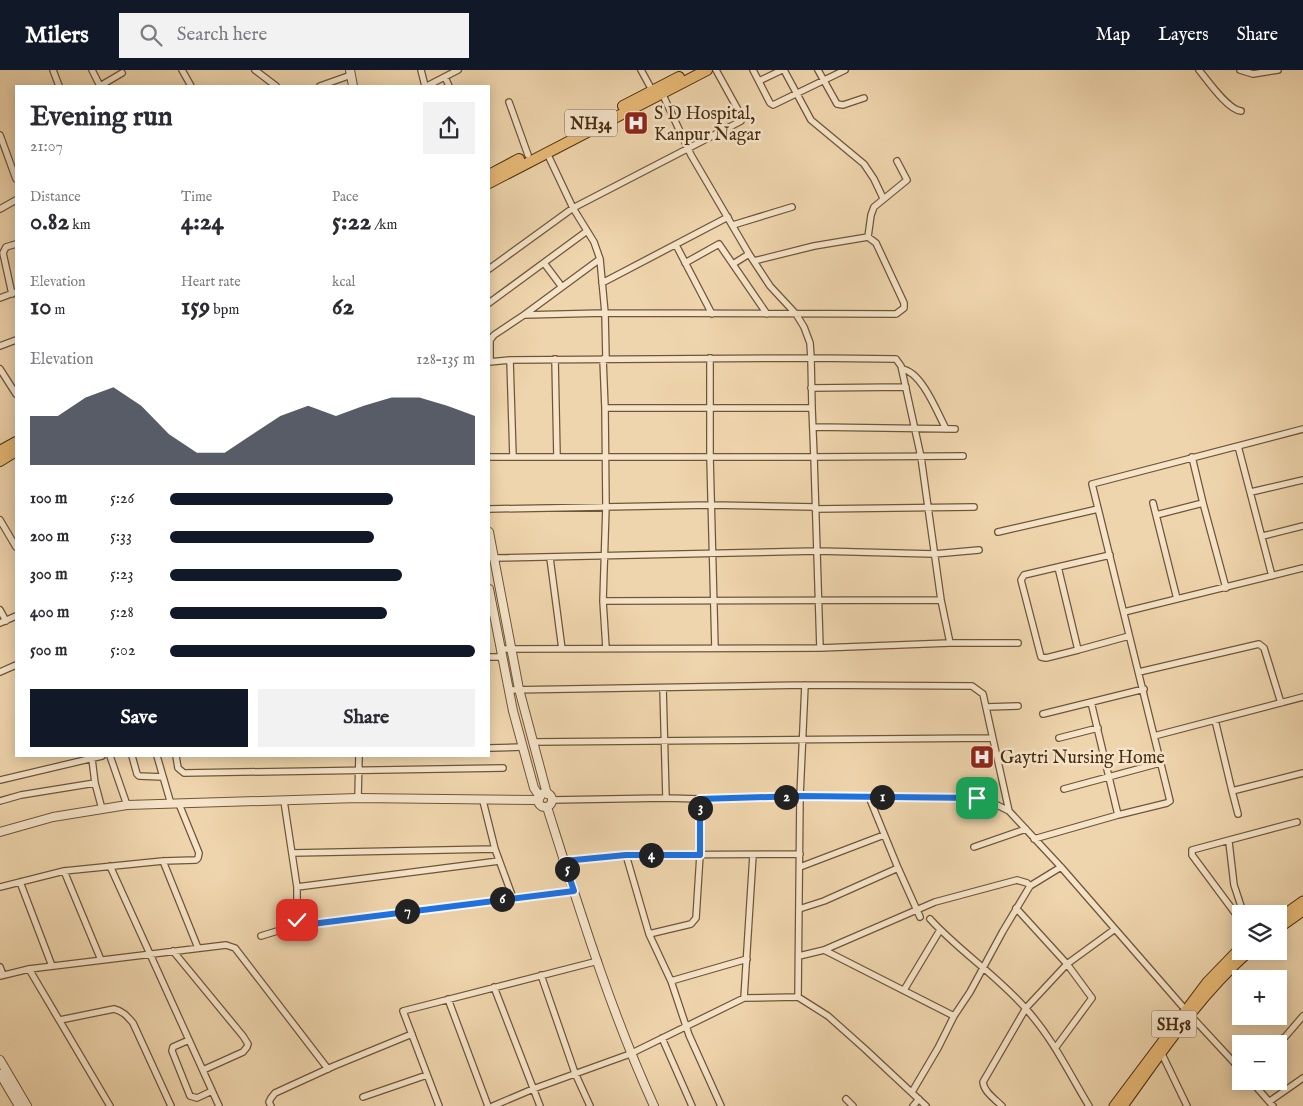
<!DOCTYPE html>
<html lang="en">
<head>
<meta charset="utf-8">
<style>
  :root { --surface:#fff; --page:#f2f2f3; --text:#2b2b33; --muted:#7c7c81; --accent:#111827 }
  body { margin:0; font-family:"IM FELL English",serif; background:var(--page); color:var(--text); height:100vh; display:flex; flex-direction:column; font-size:19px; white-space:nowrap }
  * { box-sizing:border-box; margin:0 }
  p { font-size:16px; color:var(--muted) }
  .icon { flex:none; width:28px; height:28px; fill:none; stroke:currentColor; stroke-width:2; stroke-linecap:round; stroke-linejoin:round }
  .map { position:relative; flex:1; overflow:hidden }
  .panel { position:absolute; left:15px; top:15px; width:475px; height:672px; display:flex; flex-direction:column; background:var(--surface); border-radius:0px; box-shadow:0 2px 12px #0003 }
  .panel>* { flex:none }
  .tools { position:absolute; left:1232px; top:835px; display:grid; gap:10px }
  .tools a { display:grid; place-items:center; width:55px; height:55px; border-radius:0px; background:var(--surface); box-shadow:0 2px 12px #0003; font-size:25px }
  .pin { position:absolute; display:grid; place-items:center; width:42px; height:42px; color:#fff; margin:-21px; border-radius:10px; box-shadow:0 2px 8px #0006 }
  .km { position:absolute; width:25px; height:25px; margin:-12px; border-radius:50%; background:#222; color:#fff; font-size:14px; line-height:25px; text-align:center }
  .round { display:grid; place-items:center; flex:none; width:52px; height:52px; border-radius:0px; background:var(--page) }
  .head { display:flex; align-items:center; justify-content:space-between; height:85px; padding:0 15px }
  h1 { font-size:28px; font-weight:800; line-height:38px }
  .metrics { display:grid; grid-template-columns:repeat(3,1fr); gap:8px; height:85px; padding:5px 15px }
  .metrics div { display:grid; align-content:center }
  .metrics b { font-size:25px; font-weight:800 }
  .metrics small { font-size:14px; font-weight:400 }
  .metrics p { font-size:14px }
  .chart { height:140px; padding:10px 15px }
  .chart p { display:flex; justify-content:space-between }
  .chart svg { width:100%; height:90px; margin-top:5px; fill:var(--accent); opacity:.7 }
  .primary-button { display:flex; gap:10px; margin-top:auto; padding:10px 15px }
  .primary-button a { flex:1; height:58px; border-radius:0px; background:var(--accent); color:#fff; font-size:20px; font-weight:800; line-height:58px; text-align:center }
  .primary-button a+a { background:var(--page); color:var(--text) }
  ul { padding:0 15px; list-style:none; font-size:16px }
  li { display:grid; grid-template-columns:80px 60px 1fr; align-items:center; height:38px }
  li i { height:12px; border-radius:6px; background:var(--accent) }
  header { display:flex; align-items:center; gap:30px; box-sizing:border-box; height:70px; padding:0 25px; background:var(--accent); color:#fff }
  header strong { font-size:24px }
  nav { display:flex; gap:28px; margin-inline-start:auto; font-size:18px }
  .search { width:350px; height:45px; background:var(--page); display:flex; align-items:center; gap:12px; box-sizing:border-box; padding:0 18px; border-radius:0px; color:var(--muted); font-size:19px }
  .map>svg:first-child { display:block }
</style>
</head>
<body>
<header>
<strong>Milers</strong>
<div class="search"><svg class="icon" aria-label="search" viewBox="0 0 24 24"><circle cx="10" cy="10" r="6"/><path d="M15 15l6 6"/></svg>Search here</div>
<nav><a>Map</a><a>Layers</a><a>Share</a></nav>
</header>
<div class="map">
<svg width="1303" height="1036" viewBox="0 0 1303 1036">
  <rect width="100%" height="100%" fill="#efd5ad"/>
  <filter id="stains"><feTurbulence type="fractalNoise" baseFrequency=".004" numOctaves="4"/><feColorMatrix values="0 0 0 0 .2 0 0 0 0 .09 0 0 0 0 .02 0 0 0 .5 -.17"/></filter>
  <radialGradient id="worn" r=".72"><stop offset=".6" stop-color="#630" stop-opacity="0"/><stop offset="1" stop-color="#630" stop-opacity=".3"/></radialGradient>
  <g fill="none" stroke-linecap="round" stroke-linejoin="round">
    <defs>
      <path id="minor" d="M53,0L59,16
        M92,0L100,16
        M182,0L191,16
        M255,0L276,16
        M421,0L425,16
        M641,0L652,20
        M753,0L770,33L773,35L845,0
        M784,0L811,50L864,94L874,109L883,128
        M818,0L837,34L843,35L864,28
        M1199,0C1208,11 1228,40 1241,41
        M1240,0L1253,4L1278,0
        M445,7L449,16
        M759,11L782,0
        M100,16L122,3
        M320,16L351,5
        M427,16L458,0
        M662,23L691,85L749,184L770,216L796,244L804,257L810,273L811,288L896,289L901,296L921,387L941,530L950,573L820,578
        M509,32L528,85
        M0,65L16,109
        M547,83L573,138L594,172L600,189L605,243L606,289
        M0,139L16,130
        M733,155L792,137
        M868,167L871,145L874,137L907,110L897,91
        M676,175L712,244
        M544,193L562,217
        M685,193L719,174L767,244
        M733,194L749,184
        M489,199L573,138L741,51L742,47L716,0
        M602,213L728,147
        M12,224L3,183L6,177L16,174
        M0,228L16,222
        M489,233L587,161
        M524,245L600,189
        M0,276L16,270
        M710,288V387L715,578
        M555,289L557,387
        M603,289L605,338
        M510,290L513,387
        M489,292L510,290L811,288L812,338
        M490,292V270L494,265L524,245L605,243L896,244L904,238V233L876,173L868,167L814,176L754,191
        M0,299L16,324
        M902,299C922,302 937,342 946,359
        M811,318L906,317
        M813,357L955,359
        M1238,376L1272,506
        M489,387C597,387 706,387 814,387L812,338H605L606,436L603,531L606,578
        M1251,422L1303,410
        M1153,433L1156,445
        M1203,433L1226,518
        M489,439L711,435L815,437
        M815,439L974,437
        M0,450L16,477
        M998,462L1098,439
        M1263,466L1303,456
        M1110,485L1058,497L1078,580L1129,566
        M493,488L817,481L934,484L979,480
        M550,488L562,579
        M1058,497L1024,505L1021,510L1041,587L1046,588L1078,580
        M1177,529L1156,445L1203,433L1192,387
        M603,531L941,530
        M0,540L6,551
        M1124,542L1303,498
        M0,553L16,546
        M950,573H1018
        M500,579L820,578L814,387L963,386
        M489,587H502
        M0,602L16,595
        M1139,602L1259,574L1264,578L1281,633
        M663,618L666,728
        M509,620L805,615L972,616L983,624L1009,741
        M1091,632L1118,745
        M986,637L1018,636
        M1043,644L1144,619
        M1215,650L1232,721L1303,703
        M1154,666L1303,627
        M1059,668L1098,658
        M533,672L992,668
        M489,678L523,677
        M110,686L127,735
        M132,686L137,704L139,706L163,707
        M157,686L171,734
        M176,686L178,698L184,703L503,698
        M92,689L95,713L102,739
        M0,710L102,686
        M1064,719L1160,693
        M1232,721L1238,744
        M869,727L898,798L920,847
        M358,728L359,686
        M552,730L666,728L700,729L800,726L977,728L989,731L1009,741L1061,797L1190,945L1241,1000
        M0,731L21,725L95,713
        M284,731L297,817V850L300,854L304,855L573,821
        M483,731L495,779L513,828
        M1034,769L1118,745L1167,733L1170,731L1092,414L1303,359
        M1229,772L1234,815L1242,839V842L1237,845
        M974,777L1026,759
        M292,783L495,779
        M626,785L649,864L671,911L689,965L721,1036
        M163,791L198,878
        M564,791L626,785L800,784
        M110,796L219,1036
        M800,797L884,765
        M64,801L101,890
        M20,812L52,896
        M0,817L64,801L163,791L196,790L198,788L199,783L179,734
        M297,817L499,791
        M1016,838L1067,894L1092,928L1056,977
        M799,839L824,831L898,798
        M930,849C960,882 998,906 1027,940C1053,969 1069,1003 1089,1036
        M1241,851L1192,785V780L1297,752
        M649,864L691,854L696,848L700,785V729
        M261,866L300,854
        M824,880L954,946
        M173,881L243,966L248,974L247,977L243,982L203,1000
        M799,886L824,880L935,832L1017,810L1027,813L1030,816
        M0,897L3,905
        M29,899L110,1036
        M541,905L575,1003L590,1036
        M0,906L29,899L226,875L235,878L328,999
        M671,911L747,889
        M494,917L540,1036
        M904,920L940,860
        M798,927L800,726L805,615
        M744,928L753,785
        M448,929L488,1036
        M60,950L114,939C123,941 127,946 133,953L171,1036
        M662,968L692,1036
        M189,970L173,977L172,981L190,1026L197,1028L212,1021
        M1273,974L1285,967L1303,946
        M1161,982L1187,1036
        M1251,1011L1273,1036
        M912,1022L938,978L954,946L970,922L1003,861L1030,816L1061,797
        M363,1027L427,1005
        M846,1029L853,1036
        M1270,1031L1303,1008
        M271,1036L269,1032L271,1028L275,1023L334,996L412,964
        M439,1036L403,941L598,891
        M493,1036L533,1019L630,984L744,928L798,927L828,946L865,979L926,1036
        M913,1036L919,1029
        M1002,1036C995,1029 984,1022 983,1012L1026,938L1067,894L1115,859"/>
      <path id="tertiary" d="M350,0L353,16
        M489,462L519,619L547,724
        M489,519L513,641L534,718L540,727
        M538 730a7 7 0 1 1 14 0a7 7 0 1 1-14 0Z
        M547,737C579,838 610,940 654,1036
        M0,762L53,747L127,735L358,728L539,730
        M0,990L27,1036
        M0,1004L19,1036"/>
      <path id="primary" d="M1279,848L1303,831
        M1279,858L1303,841
        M1114,1036L1207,912L1241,877
        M1123,1036C1162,982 1199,926 1250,881"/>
      <path id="trunk" d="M623,36L679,7
        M489,105L519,89
        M489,113L707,0
        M0,381L16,372
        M0,391L16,381"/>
    </defs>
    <!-- minor casing -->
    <use href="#minor" stroke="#705636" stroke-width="8"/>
    <!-- tertiary casing -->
    <use href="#tertiary" stroke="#705636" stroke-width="10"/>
    <!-- primary casing -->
    <use href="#primary" stroke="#462b0e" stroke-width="11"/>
    <!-- trunk casing -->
    <use href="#trunk" stroke="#462b0e" stroke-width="12"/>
    <!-- minor -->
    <use href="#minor" stroke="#f5e4ca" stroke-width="5.5"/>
    <!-- tertiary -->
    <use href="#tertiary" stroke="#f5e4ca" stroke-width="8"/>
    <!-- primary -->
    <use href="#primary" stroke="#e8ba76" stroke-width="9"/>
    <!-- trunk -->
    <use href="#trunk" stroke="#e8ba76" stroke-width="10"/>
  </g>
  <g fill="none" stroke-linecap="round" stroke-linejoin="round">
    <defs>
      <path id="route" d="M297,850L300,854L304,855L574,821L564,791L626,785H700V729L800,726L977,728"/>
    </defs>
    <!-- route casing -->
    <use href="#route" stroke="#fff" stroke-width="10"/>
    <!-- route -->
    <use href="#route" stroke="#1a73e8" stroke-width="6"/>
  </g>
  <!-- icons -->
  <defs>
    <symbol id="hospital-square" viewBox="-11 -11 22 22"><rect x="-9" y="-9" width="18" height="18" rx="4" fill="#8f2418" stroke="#f5e4ca"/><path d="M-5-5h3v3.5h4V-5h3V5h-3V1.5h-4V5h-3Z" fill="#fff"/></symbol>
  </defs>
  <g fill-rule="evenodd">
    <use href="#hospital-square" x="622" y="39" width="28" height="28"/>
    <use href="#hospital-square" x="968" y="673" width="28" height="28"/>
  </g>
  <g text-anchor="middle" stroke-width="5" stroke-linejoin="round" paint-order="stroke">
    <!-- shield labels -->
    <g fill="#f5e4ca" stroke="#7a6246" stroke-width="1">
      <rect x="565" y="39.5" width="52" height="27" rx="4"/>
      <rect x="1151.5" y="940.5" width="45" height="27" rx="4"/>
    </g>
    <g font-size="16" font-weight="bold" fill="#462b0e">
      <text x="591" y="59">NH34</text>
      <text x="1174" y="960">SH58</text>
    </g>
    <!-- poi labels -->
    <g font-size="18" fill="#462b0e" stroke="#f5e4ca" text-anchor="start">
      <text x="654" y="49">S D Hospital,<tspan x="654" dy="21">Kanpur Nagar</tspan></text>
      <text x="1000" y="693">Gaytri Nursing Home</text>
    </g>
  </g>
  <rect width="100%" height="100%" filter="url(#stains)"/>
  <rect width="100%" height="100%" fill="url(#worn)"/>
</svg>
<div class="tools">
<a><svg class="icon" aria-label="layers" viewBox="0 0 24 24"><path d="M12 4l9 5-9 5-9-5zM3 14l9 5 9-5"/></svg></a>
<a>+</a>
<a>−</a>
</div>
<div class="pin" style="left:977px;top:728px;background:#1e9e55"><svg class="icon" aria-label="arrive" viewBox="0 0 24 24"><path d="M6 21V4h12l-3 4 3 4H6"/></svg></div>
<div class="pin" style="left:297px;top:850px;background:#d93025"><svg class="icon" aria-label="check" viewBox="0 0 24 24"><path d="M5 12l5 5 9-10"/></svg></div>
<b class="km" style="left:882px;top:727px">1</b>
<b class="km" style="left:786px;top:727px">2</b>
<b class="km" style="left:700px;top:738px">3</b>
<b class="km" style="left:651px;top:785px">4</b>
<b class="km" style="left:567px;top:799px">5</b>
<b class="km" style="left:502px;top:829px">6</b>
<b class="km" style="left:407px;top:841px">7</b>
<section class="panel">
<div class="head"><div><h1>Evening run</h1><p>21:07</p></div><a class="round"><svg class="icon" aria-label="share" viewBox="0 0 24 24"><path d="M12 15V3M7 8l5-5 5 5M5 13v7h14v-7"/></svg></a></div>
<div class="metrics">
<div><p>Distance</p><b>0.82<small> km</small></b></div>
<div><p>Time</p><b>4:24</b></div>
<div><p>Pace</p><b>5:22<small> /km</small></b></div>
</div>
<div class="metrics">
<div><p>Elevation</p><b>10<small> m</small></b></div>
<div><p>Heart rate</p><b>159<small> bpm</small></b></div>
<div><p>kcal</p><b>62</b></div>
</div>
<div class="chart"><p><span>Elevation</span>128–135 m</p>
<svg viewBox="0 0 160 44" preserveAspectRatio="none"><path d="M0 44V20L10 20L20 11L30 6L40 15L50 29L60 38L70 38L80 29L90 20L100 15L110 20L120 15L130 11L140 11L150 15L160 20V44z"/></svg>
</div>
<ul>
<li><b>100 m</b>5:26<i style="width:73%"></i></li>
<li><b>200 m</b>5:33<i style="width:67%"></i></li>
<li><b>300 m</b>5:23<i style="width:76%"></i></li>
<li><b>400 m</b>5:28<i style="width:71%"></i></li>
<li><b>500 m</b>5:02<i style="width:100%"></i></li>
</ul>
<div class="primary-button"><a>Save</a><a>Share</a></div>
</section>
</div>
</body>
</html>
